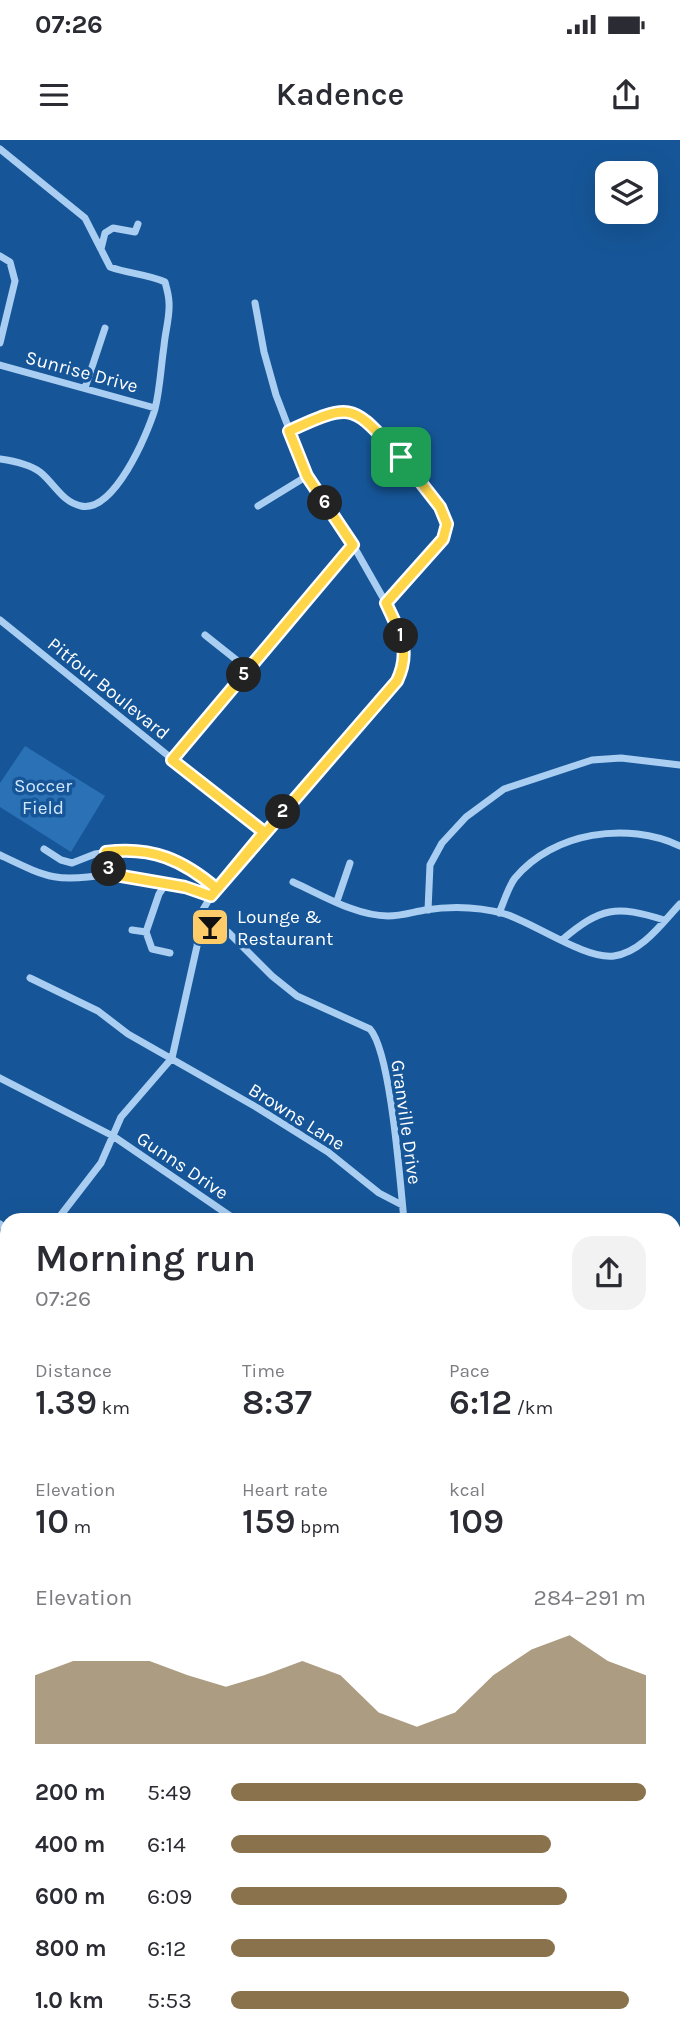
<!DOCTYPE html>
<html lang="en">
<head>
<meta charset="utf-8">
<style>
  :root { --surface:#fff; --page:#f2f2f3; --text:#2b2b33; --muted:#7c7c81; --accent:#8a734c }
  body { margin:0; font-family:Karla,sans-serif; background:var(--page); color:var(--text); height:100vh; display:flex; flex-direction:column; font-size:26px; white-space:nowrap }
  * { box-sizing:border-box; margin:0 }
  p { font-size:23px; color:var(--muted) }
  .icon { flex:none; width:38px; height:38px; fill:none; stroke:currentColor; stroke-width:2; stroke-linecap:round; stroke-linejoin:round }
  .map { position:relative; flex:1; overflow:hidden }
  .details { position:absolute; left:0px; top:1073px; width:681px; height:831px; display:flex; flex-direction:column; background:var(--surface); border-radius:21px 21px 0 0; box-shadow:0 7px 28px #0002 }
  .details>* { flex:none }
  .buttons { position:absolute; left:595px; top:21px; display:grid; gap:14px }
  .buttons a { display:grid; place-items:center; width:63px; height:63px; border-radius:14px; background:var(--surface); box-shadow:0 7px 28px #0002; font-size:35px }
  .pin { position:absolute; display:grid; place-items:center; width:60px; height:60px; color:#fff; margin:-30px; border-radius:14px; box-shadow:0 4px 10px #0006 }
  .km { position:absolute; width:35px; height:35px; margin:-18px; border-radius:50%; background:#222; color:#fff; font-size:19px; line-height:35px; text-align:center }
  .round { display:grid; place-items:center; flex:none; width:74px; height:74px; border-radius:21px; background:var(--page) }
  .summary { display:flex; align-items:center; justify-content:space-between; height:119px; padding:0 35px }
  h1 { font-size:38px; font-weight:600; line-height:52px }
  .stats { display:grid; grid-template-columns:repeat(3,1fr); gap:10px; height:119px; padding:7px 35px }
  .stats div { display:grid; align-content:center }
  .stats b { font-size:35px; font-weight:600 }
  .stats small { font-size:19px; font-weight:400 }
  .stats p { font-size:19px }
  .chart { height:196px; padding:14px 35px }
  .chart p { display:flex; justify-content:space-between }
  .chart svg { width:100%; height:126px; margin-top:7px; fill:var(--accent); opacity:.7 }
  ul { padding:0 35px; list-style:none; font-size:23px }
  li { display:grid; grid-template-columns:112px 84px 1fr; align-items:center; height:52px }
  li i { height:18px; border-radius:9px; background:var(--accent) }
  .status { display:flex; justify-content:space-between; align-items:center; height:49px; padding:0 35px; background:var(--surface); direction:ltr }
  .status svg { height:19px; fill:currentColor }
  header { display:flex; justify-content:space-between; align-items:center; height:91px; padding:0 35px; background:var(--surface); font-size:32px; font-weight:600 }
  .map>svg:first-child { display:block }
</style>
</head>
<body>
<div class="status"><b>07:26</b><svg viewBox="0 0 49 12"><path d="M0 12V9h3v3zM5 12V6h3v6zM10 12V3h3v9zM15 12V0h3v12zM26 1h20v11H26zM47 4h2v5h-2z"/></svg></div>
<header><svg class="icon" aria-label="menu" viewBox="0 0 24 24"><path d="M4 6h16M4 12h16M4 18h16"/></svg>Kadence<svg class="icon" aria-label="share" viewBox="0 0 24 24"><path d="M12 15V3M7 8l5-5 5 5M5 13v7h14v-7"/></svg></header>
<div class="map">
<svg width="680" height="1903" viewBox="0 0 680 1903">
  <rect width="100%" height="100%" fill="#165698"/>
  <!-- green -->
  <path fill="#2a71b6" d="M25,606L105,656L71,712L0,667V643Z"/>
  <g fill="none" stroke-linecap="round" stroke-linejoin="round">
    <!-- minor -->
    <path stroke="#a9cef2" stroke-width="7" d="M0,9L85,78L110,127C129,134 147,134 165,142C167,149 169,156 169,163C170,177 165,192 164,206C161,226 160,249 155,269C147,295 114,373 81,366C62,362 54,343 40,332C29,324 14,321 0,319
      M101,109L105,93L113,88L135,92L138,84
      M0,116L10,122L15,141L0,203
      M0,225L155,268
      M85,248L105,188
      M289,291C307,283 330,267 350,272C371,277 450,368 446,389C443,405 399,448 386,463
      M258,366L307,336
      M0,480L264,693
      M205,495L249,530
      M172,620L353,405
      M44,709L61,720L72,723L95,714L123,710L154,713L197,731L217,749
      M0,715C48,738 56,743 110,734L106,712
      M110,734L185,747L211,756
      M293,742C322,755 356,776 388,776C401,776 413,772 425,770C451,766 480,767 505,774C534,783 586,820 614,816C642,812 662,783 680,764
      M337,761L350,723
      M428,770L430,725L442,703L466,677L504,649L592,620L621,618L680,625
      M201,773L228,792L272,836L297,856L370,889C391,913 400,1042 404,1080
      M499,773C504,762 508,747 515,738C553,692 628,681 680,706
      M132,790L146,792L159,754L165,745
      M146,792L152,809L170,813
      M562,800C601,767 616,765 664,780
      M30,838L98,871L128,894L256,967L328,1012L379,1053L402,1065
      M0,938L113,996L236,1080
      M57,1080L101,1023L121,977L172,918L197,806L201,773L211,756L264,693L387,554L402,529L405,514L403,500L386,463L353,405L307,336L276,255L264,212L255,163
      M0,1084L7,1090
      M0,1126L7,1108
      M0,1188H7
      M0,1257L7,1260
      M674,1525V1535
      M674,1682H680
      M0,1719L7,1714
      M674,1731L680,1732
      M674,1837L680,1832
      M674,1849L680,1851
      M9,1897L30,1903
      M274,1897L277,1903"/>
    <!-- tertiary -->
    <path stroke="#a9cef2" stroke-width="10" d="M0,1445L7,1448
      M631,1897L637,1903"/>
  </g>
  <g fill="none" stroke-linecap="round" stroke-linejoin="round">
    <defs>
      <path id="route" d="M401,317L440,367L447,384L443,399L386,463C399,492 412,509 397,541L211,756L185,747L110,734L106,712C152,706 183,720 217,749L264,692L172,620L353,405L307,336L289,291C356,260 352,266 401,317"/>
    </defs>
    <!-- route casing -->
    <use href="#route" stroke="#fff" stroke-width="14"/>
    <!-- route -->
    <use href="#route" stroke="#ffd54a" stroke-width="9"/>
  </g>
  <!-- icons -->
  <defs>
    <symbol id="bar-square" viewBox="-11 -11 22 22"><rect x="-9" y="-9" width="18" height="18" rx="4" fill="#ffcc6a" stroke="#165698"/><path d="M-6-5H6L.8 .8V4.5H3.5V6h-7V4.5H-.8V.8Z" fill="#111"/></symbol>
  </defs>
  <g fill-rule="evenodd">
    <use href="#bar-square" x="188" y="765" width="44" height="44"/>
  </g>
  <g text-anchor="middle" stroke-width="7" stroke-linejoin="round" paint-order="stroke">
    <!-- street labels -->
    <g font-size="19" fill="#fff" stroke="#165698">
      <text transform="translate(82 231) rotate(15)" y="7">Sunrise Drive</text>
      <text transform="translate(109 548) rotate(39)" y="7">Pitfour Boulevard</text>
      <text transform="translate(297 976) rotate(32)" y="7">Browns Lane</text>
      <text transform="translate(407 982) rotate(82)" y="7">Granville Drive</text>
      <text transform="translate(183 1025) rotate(34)" y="7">Gunns Drive</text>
    </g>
    <!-- park labels -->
    <g font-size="19" fill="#d1e7fc" stroke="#165698">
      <text x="43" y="652">Soccer<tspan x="43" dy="22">Field</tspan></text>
    </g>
    <!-- poi labels -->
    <g font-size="19" fill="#fff" stroke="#165698" text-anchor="start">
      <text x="237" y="783">Lounge &amp;<tspan x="237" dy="22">Restaurant</tspan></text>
    </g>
  </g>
</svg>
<div class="buttons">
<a><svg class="icon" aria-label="layers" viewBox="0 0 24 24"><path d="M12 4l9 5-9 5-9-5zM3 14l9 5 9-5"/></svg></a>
</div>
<div class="pin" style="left:401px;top:317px;background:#1e9e55"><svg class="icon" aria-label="arrive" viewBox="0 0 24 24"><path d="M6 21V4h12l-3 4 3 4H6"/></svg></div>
<b class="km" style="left:401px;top:496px">1</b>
<b class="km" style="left:283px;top:672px">2</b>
<b class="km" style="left:109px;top:729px">3</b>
<b class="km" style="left:244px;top:535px">5</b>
<b class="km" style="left:325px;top:363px">6</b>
<section class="details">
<div class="summary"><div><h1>Morning run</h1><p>07:26</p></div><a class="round"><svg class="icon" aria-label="share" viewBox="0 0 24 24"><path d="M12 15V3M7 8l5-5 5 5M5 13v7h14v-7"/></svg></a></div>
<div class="stats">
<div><p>Distance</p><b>1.39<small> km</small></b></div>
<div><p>Time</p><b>8:37</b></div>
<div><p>Pace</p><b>6:12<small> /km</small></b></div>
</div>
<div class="stats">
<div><p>Elevation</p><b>10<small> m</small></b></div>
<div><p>Heart rate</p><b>159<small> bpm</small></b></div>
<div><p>kcal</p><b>109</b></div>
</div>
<div class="chart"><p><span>Elevation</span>284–291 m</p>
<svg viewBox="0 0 160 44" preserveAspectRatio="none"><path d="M0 44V20L10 15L20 15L30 15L40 20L50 24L60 20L70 15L80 20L90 33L100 38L110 33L120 20L130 11L140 6L150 15L160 20V44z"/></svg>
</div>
<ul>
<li><b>200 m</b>5:49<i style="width:100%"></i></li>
<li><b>400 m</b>6:14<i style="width:77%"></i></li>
<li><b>600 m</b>6:09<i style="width:81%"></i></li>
<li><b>800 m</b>6:12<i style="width:78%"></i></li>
<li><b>1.0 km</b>5:53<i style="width:96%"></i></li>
</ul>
</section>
</div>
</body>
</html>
